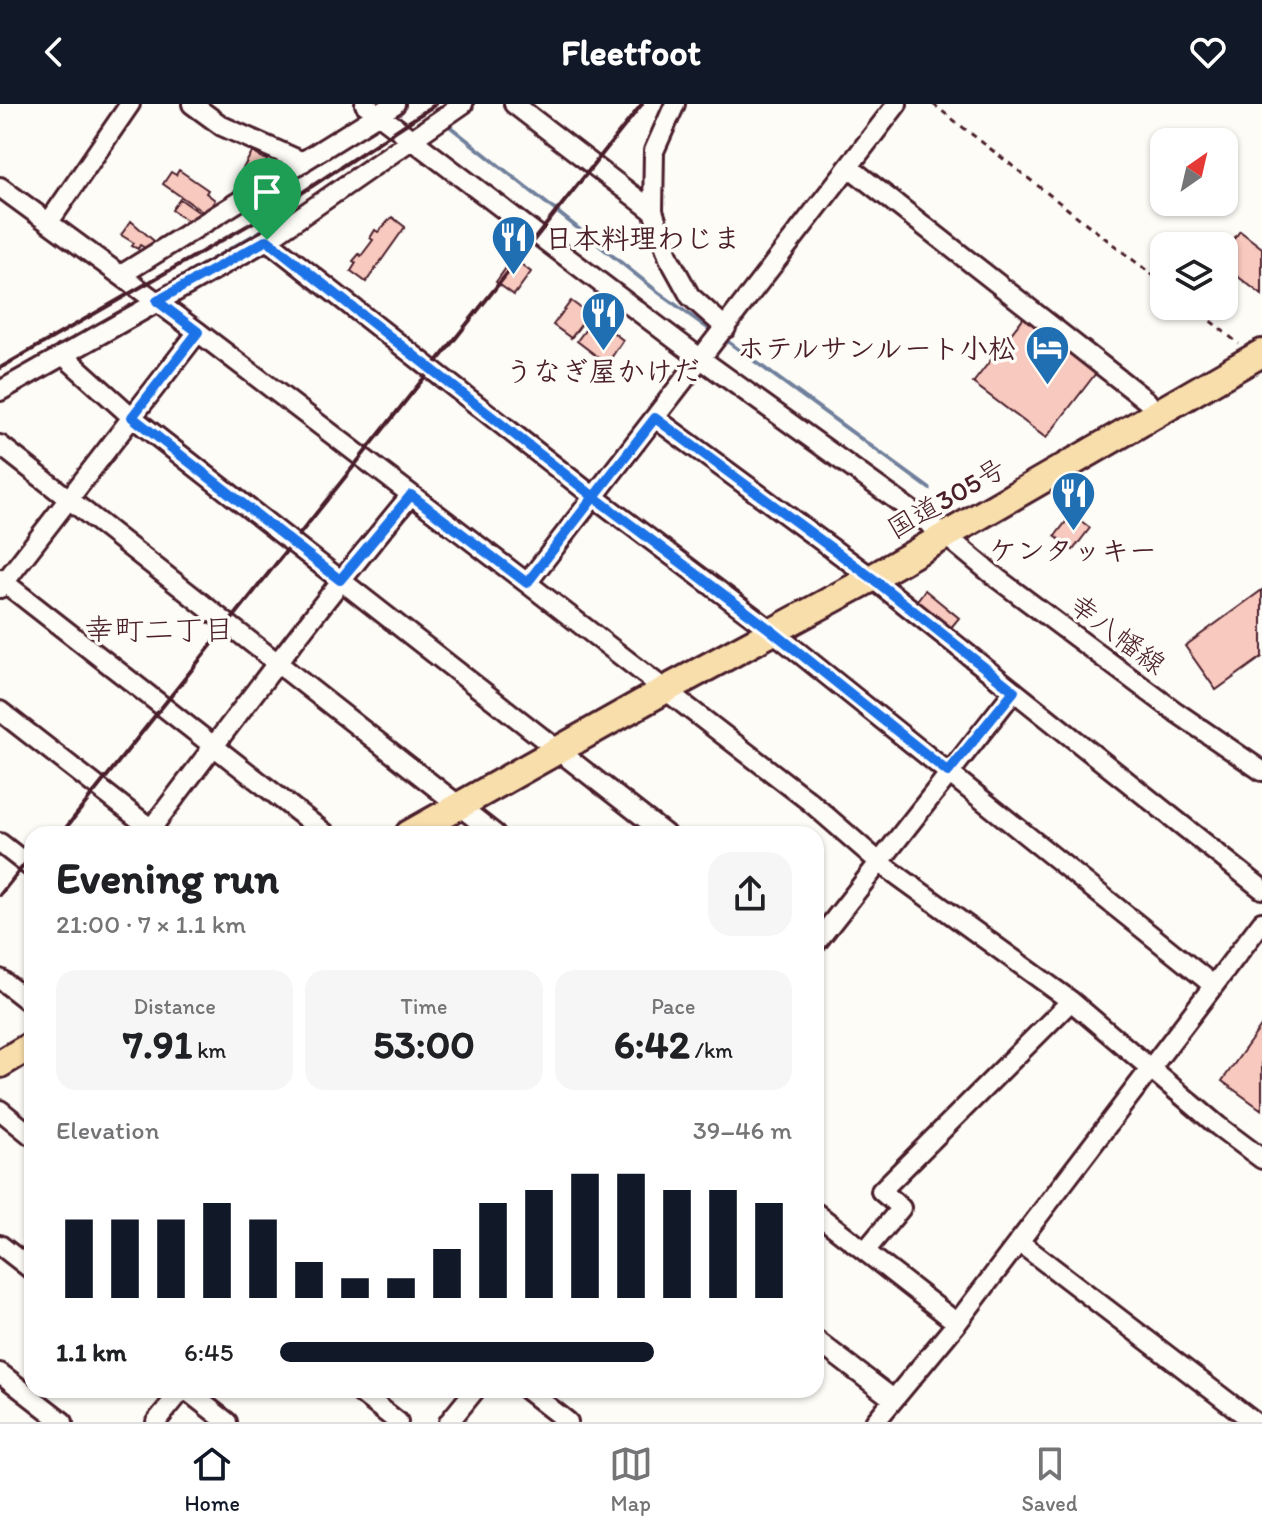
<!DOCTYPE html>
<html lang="en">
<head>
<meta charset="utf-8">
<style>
  :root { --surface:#fff; --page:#f6f6f6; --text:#202124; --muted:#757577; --line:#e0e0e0; --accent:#111827 }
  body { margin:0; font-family:Itim,"Klee One",sans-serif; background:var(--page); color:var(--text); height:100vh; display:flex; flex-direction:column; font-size:30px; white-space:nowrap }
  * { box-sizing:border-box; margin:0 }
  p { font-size:26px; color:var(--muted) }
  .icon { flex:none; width:44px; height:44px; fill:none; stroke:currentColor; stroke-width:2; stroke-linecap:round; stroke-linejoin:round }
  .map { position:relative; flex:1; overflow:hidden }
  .side { position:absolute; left:24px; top:722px; width:800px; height:572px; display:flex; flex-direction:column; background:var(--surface); border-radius:24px; box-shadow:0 2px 6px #0004 }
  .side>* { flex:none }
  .needle { width:52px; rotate:34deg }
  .tools { position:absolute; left:1150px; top:24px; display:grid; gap:16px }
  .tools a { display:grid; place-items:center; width:88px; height:88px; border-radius:16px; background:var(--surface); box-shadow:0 2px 6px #0004; font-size:40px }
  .pin { position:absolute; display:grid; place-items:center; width:68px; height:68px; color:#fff; margin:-82px -34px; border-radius:50% 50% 50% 0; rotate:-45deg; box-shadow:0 0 8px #0007 }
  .pin .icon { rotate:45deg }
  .round { display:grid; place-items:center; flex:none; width:84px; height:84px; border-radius:24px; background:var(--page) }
  .overview { display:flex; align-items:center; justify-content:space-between; height:136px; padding:0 32px }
  h1 { font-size:44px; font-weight:700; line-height:60px }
  .metrics { display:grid; grid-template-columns:repeat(3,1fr); gap:12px; height:136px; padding:8px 32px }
  .metrics div { display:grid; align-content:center; border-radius:20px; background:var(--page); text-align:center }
  .metrics b { font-size:40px; font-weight:700 }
  .metrics small { font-size:22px; font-weight:400 }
  .metrics p { font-size:22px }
  .chart { height:224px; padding:16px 32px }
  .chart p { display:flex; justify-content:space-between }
  .chart svg { width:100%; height:144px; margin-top:8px; stroke:var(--accent); stroke-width:6 }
  ul { padding:0 32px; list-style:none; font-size:26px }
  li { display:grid; grid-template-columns:128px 96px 1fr; align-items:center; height:60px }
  li i { height:20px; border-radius:10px; background:var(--accent) }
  header { display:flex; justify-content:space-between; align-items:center; height:104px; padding:0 32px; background:var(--accent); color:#fff; font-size:36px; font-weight:700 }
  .tabs { display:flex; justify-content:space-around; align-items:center; height:112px; border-top:2px solid var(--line); background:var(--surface); font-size:22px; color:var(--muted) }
  .tabs a { display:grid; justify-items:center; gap:4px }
  .tabs .selected { color:var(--accent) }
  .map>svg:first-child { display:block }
</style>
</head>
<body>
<header><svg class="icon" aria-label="back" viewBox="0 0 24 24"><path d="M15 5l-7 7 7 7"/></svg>Fleetfoot<svg class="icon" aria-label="heart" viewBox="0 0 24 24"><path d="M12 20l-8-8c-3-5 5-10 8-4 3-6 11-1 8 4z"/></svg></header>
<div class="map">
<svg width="1262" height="1318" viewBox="0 0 1262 1318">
  <rect width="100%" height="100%" fill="#fdfcf7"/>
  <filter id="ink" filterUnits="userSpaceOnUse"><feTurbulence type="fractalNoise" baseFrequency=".0125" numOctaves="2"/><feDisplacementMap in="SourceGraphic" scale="16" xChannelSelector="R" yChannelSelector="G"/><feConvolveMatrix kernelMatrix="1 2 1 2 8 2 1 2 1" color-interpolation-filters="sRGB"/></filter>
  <g filter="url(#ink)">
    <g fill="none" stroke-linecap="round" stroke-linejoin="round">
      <!-- stream -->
      <path stroke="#70809c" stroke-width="4" d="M448,21L658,188L709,225
        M166,182L290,110
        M727,237L930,385"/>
    </g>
    <!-- building -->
    <path fill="#f8c9be" stroke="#4a1f2b" stroke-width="2" d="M252,48L264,55H268L252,79L240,70Z
      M179,66L208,86L206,89L215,96L206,110L163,80L171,68L176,71Z
      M180,95L200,109L192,120L172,106Z
      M392,113L405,123L366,178L351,167L356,159L353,157L359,150L361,152L373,136L370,134L375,126L378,128Z
      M131,117L154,137L148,146L140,141L138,145L132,142L134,139L121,131Z
      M1240,127L1262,144V191L1224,162V148Z
      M513,154L531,168L514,191L496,178Z
      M571,197L589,210L571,234L553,221Z
      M1024,213L1096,269L1046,334L973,279Z
      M594,214L623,236L607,260L577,237Z
      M1072,410L1090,424L1073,446L1055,432Z
      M925,486L959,514L949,526L915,499Z
      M1262,486V553L1216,586L1185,542Z
      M1262,921V1006L1222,977Z"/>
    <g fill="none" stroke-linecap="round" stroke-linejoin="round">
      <defs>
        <path id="minor" d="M192,0L222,22L303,58
          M365,0L701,255L945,431L998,475L1176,608L1262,667
          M514,0L653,107
          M675,0L654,47L653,107L669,154L690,192L726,224
          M849,63L1147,297L1156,310
          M0,83L198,228L527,479L809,697L879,758L1071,897L1218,1022L1262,1055
          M49,118L130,0
          M267,136L594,393L772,527L1213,881
          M121,171L395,0
          M63,251L132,313L665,730
          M0,287L267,136L463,0
          M655,314L872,474L1262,785
          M0,341L495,730
          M0,475L326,730
          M527,479L897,0
          M0,484L198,228
          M0,607L158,730
          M147,730C234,616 319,501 411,391
          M0,739L32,764
          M816,839L1014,587
          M0,875L32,900
          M0,1006L32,1032
          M816,1109L957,1219
          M1019,1138L1254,1318
          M0,1141L32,1166
          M865,1147L901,1104L881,1087L1071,897
          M816,1236L893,1295
          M0,1269L63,1318
          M186,1286L227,1318
          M357,1286L398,1318
          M527,1286L568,1318
          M156,1318L182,1286
          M449,1318L475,1286
          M875,1318L957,1219L1262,818"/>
        <path id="highway" d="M409,730L663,587L872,474L1262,249
          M0,960L32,941"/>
      </defs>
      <!-- minor casing -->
      <use href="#minor" stroke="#4a1f2b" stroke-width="24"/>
      <!-- highway casing -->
      <use href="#highway" stroke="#4a1f2b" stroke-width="32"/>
      <!-- path -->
      <path stroke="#4a1f2b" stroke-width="3" stroke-dasharray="6 6" stroke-linecap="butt" d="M933,0L1164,180
        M1192,202L1239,240"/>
      <!-- minor -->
      <use href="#minor" stroke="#fdfcf7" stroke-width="18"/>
      <!-- highway -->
      <use href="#highway" stroke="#f8deab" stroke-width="26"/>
      <!-- rail -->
      <path stroke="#4a1f2b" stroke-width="4" d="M0,264L285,100L436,0
        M61,730L642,0
        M0,791L32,751"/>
    </g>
  </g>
  <g fill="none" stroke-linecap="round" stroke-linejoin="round" filter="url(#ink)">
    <defs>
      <path id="route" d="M267,136L157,197L198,228L132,313L340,476L411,391L527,479L655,314L872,474L1014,587L948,668L772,527L594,393L267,136"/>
    </defs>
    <!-- route casing -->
    <use href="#route" stroke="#fff" stroke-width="16"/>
    <!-- route -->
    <use href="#route" stroke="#1a73e8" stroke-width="10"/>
  </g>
  <!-- icons -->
  <defs>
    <symbol id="restaurant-pin" viewBox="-11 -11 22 30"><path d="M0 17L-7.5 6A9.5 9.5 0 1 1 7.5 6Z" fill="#1f6fb2" stroke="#fdfcf7"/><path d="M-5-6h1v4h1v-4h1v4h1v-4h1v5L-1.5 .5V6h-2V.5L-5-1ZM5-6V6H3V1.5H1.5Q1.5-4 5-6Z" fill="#fff"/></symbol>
    <symbol id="hotel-pin" viewBox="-11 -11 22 30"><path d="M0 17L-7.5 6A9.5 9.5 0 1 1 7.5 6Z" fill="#1f6fb2" stroke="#fdfcf7"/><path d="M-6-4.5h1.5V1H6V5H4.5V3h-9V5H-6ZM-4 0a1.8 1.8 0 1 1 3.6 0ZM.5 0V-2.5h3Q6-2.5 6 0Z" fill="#fff"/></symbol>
  </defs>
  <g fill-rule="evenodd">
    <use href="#restaurant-pin" x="488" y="108" width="51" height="69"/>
    <use href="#restaurant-pin" x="578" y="184" width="51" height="69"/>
    <use href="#hotel-pin" x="1022" y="218" width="51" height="69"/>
    <use href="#restaurant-pin" x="1048" y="364" width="51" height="69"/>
  </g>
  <g text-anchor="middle" stroke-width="7" stroke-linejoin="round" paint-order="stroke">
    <!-- poi labels -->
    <g font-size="28" font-weight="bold" fill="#4a1f2b" stroke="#fdfcf7">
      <text x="545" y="144" text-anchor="start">日本料理わじま</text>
      <text x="1016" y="254" text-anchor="end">ホテルサンルート小松</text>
      <text x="603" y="277">うなぎ屋かけだ</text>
      <text x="1073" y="456">ケンタッキー</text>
    </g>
    <!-- street labels -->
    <g font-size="28" fill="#4a1f2b" stroke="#fdfcf7">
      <text transform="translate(946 394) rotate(-30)" y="10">国道305号</text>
      <text transform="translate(1118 530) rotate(37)" y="10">幸八幡線</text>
    </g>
    <!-- neighbourhood labels -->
    <g font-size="30" fill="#4a1f2b" stroke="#fdfcf7">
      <text x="159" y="536">幸町二丁目</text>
    </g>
  </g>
</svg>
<div class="tools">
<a><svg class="needle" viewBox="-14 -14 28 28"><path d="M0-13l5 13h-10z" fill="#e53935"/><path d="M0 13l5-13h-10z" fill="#757577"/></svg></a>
<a><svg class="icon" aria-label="layers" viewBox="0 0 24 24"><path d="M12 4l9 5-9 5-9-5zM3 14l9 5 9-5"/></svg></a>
</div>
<div class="pin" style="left:267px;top:136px;background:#1e9e55"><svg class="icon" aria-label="arrive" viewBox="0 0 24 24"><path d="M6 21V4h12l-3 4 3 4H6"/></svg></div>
<section class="side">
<div class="overview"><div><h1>Evening run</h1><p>21:00 · 7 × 1.1 km</p></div><a class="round"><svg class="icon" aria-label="share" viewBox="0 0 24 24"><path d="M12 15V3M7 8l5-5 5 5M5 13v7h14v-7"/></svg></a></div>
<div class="metrics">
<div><p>Distance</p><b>7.91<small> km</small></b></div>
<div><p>Time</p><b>53:00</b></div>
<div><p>Pace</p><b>6:42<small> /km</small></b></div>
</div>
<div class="chart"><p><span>Elevation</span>39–46 m</p>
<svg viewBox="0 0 160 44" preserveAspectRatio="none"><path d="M5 44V20M15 44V20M25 44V20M35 44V15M45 44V20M55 44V33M65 44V38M75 44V38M85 44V29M95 44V15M105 44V11M115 44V6M125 44V6M135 44V11M145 44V11M155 44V15"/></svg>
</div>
<ul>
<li><b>1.1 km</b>6:45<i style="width:73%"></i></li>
</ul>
</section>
</div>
<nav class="tabs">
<a class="selected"><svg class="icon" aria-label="home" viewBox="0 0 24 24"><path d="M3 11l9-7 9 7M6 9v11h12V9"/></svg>Home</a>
<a><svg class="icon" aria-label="map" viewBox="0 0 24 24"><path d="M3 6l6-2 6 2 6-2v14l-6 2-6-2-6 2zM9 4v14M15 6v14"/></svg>Map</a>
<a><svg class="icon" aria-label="saved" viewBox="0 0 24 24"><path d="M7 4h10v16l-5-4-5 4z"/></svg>Saved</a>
</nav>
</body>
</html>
